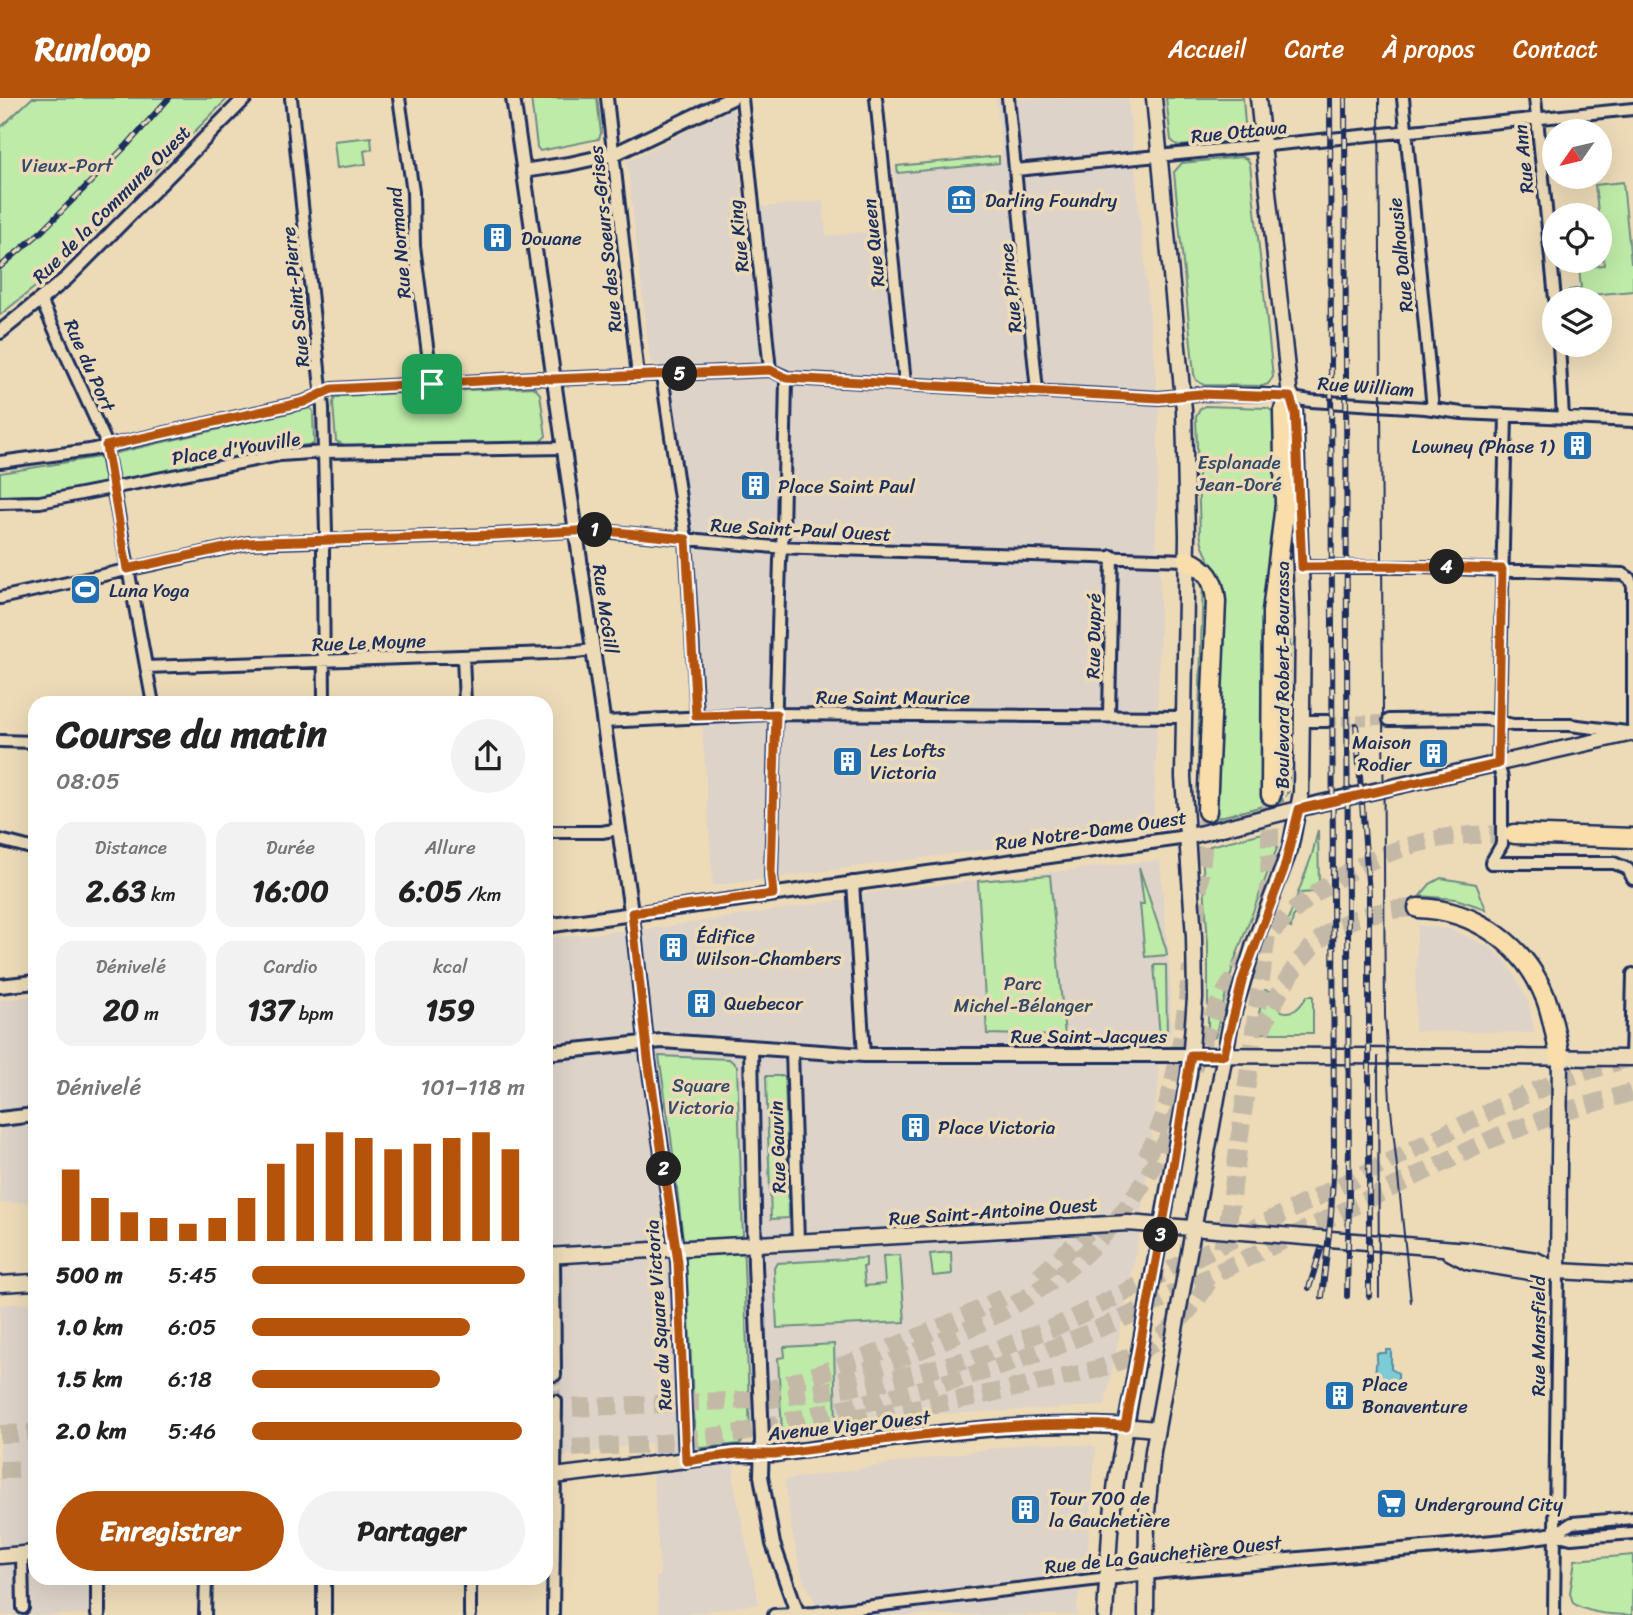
<!DOCTYPE html>
<html lang="fr">
<head>
<meta charset="utf-8">
<style>
  :root { --surface:#fff; --page:#f2f2f2; --text:#222; --muted:#767676; --accent:#b45309 }
  body { margin:0; font-family:Sriracha,sans-serif; background:var(--page); color:var(--text); height:100vh; display:flex; flex-direction:column; font-size:26px; white-space:nowrap }
  * { box-sizing:border-box; margin:0 }
  p { font-size:23px; color:var(--muted) }
  .icon { flex:none; width:38px; height:38px; fill:none; stroke:currentColor; stroke-width:2; stroke-linecap:round; stroke-linejoin:round }
  .map { position:relative; flex:1; overflow:hidden }
  .details { position:absolute; left:28px; top:598px; width:525px; height:889px; display:flex; flex-direction:column; background:var(--surface); border-radius:21px; box-shadow:0 7px 28px #0002 }
  .details>* { flex:none }
  .needle { width:46px; rotate:236deg }
  .tools { position:absolute; left:1542px; top:21px; display:grid; gap:14px }
  .tools a { display:grid; place-items:center; width:70px; height:70px; border-radius:50%; background:var(--surface); box-shadow:0 7px 28px #0002; font-size:35px }
  .pin { position:absolute; display:grid; place-items:center; width:60px; height:60px; color:#fff; margin:-30px; border-radius:14px; box-shadow:0 4px 10px #0006 }
  .km { position:absolute; width:35px; height:35px; margin:-18px; border-radius:50%; background:#222; color:#fff; font-size:19px; line-height:35px; text-align:center }
  .round { display:grid; place-items:center; flex:none; width:74px; height:74px; border-radius:37px; background:var(--page) }
  .head { display:flex; align-items:center; justify-content:space-between; height:119px; padding:0 28px }
  h1 { font-size:38px; font-weight:700; line-height:52px }
  .stats { display:grid; grid-template-columns:repeat(3,1fr); gap:10px; height:119px; padding:7px 28px }
  .stats div { display:grid; align-content:center; border-radius:18px; background:var(--page); text-align:center }
  .stats b { font-size:30px; font-weight:700 }
  .stats small { font-size:19px; font-weight:400 }
  .stats p { font-size:19px }
  .chart { height:196px; padding:14px 28px }
  .chart p { display:flex; justify-content:space-between }
  .chart svg { width:100%; height:126px; margin-top:7px; stroke:var(--accent); stroke-width:6 }
  .action { display:flex; gap:14px; margin-top:auto; padding:14px 28px }
  .action a { flex:1; height:80px; border-radius:42px; background:var(--accent); color:#fff; font-size:28px; font-weight:700; line-height:80px; text-align:center }
  .action a+a { background:var(--page); color:var(--text) }
  ul { padding:0 28px; list-style:none; font-size:23px }
  li { display:grid; grid-template-columns:112px 84px 1fr; align-items:center; height:52px }
  li i { height:18px; border-radius:9px; background:var(--accent) }
  header { display:flex; align-items:center; gap:42px; box-sizing:border-box; height:98px; padding:0 35px; background:var(--accent); color:#fff }
  header strong { font-size:33px }
  nav { display:flex; gap:38px; margin-inline-start:auto; font-size:24px }
  .map>svg:first-child { display:block }
</style>
</head>
<body>
<header>
<strong>Runloop</strong>
<nav><a>Accueil</a><a>Carte</a><a>À propos</a><a>Contact</a></nav>
</header>
<div class="map">
<svg width="1633" height="1517" viewBox="0 0 1633 1517">
  <rect width="100%" height="100%" fill="#eddbb8"/>
  <filter id="ink" filterUnits="userSpaceOnUse"><feTurbulence type="fractalNoise" baseFrequency=".0143" numOctaves="2"/><feDisplacementMap in="SourceGraphic" scale="14" xChannelSelector="R" yChannelSelector="G"/><feConvolveMatrix kernelMatrix="1 2 1 2 8 2 1 2 1" color-interpolation-filters="sRGB"/></filter>
  <g filter="url(#ink)">
    <!-- built -->
    <path fill="#ddd3c9" d="M996,0H1128L1159,310L1156,443L1160,476V532L1154,720H1143L1141,725L1127,727L1122,732L1115,734L713,788L689,436L678,434L659,268L650,263L627,63L733,10L744,111L823,103L826,138L899,130L894,69L1002,58Z
      M1160,762L1170,879L1171,933L1167,944L1158,943L1159,983L1138,1144L1105,1308L922,1317L862,1324L742,1331L733,1381L759,1506L680,1517H659L656,1479L660,1478L651,1345L546,1361V840L656,830L843,802L873,794Z
      M1417,827L1450,831L1494,851L1507,865L1516,880L1527,901L1535,935L1415,933Z
      M35,898V1104L0,1105V902Z
      M35,1205V1480L89,1481L90,1517H0V1207Z
      M1034,1344L1096,1348L1087,1464L1077,1506V1517H823L803,1482L791,1430L785,1382Z"/>
    <!-- green -->
    <path fill="#bfeba8" stroke="#6d8d83" stroke-width="2" d="M32,0H228L59,170L0,217V30Z
      M531,0H597L601,35L599,41L540,53L537,49Z
      M1166,0H1243L1246,39L1239,43L1178,48L1171,42Z
      M371,39L372,51L364,53L366,66L337,70L334,43Z
      M999,58V65L898,75L897,68Z
      M1242,59L1247,61L1250,66L1273,279L1268,286L1263,288L1204,287L1196,282L1194,276L1174,74L1182,65Z
      M1623,84L1631,164H1633V193L1570,199L1569,192L1581,190L1579,170L1604,167L1595,87Z
      M534,289L540,296L546,338L539,345L404,348L344,347L336,343L333,306L334,301L340,298Z
      M1205,308L1267,310L1274,314L1278,403L1263,523V697L1281,698L1283,703L1212,721L1209,713L1215,712L1225,502C1221,473 1203,461 1200,435L1196,319L1200,311Z
      M310,310L313,313L314,346L271,352L43,397L0,398V375L99,359Z
      M1203,483L1209,504L1200,712L1198,654Z
      M1285,483H1289C1291,553 1290,623 1289,693L1287,696L1290,650H1284Z
      M1318,732L1319,787L1314,794L1301,795V811L1293,819L1291,830L1286,828L1312,757Z
      M1267,734L1277,738V750L1234,864L1215,939L1208,940V846L1202,754L1210,748Z
      M1139,769L1166,851L1167,857L1145,859L1140,806H1144Z
      M1050,777L1065,938L987,936L978,783Z
      M1441,780L1476,786L1486,811L1456,801L1420,798L1430,786Z
      M1154,867H1166L1167,939H1160Z
      M1265,892L1272,894C1272,906 1280,919 1295,912C1300,909 1304,903 1307,898H1313V935H1262L1259,927L1261,916L1259,915Z
      M659,958L729,961L737,968L750,1337L739,1346L702,1350L698,1348L695,1344L687,1176L671,1039Z
      M766,978H785L789,1120L771,1121Z
      M951,1154L952,1176L933,1178L930,1156Z
      M900,1157L905,1224L777,1230L774,1170L777,1165L866,1160V1168L863,1169L865,1188L885,1186L883,1158Z
      M834,1246L836,1327L782,1334L778,1260L785,1259L784,1249Z
      M1633,1457L1632,1517C1614,1517 1588,1516 1573,1505L1570,1495L1575,1462Z"/>
    <!-- water -->
    <path fill="#7cccd5" stroke="#558da5" stroke-width="2" d="M1386,1252H1391V1271L1398,1275V1284L1389,1287L1388,1291L1378,1292V1279H1375L1377,1255H1386Z"/>
    <g fill="none" stroke-linecap="round" stroke-linejoin="round">
      <!-- minor-tunnel -->
      <path stroke="#c3b9a6" stroke-width="10" stroke-dasharray="10 5" stroke-linecap="butt" d="M1327,623L1389,622
        M555,1277L556,1303"/>
      <!-- trunk-tunnel -->
      <path stroke="#c3b9a6" stroke-width="18" stroke-dasharray="18 9" stroke-linecap="butt" d="M1196,820L1207,713
        M1261,933C1297,854 1325,813 1418,810
        M1193,971C1200,951 1207,930 1216,911C1260,824 1352,753 1449,739C1471,736 1492,737 1514,736
        M1146,1059C1175,1009 1184,927 1191,869
        M1222,1150L1229,1119L1268,829L1271,697
        M1039,1178L1088,1134
        M841,1282C911,1257 985,1229 1047,1186C1107,1146 1156,1078 1179,1011
        M762,1294C844,1268 927,1240 1003,1199
        M546,1311L771,1301L882,1284L978,1259L1057,1228L1515,1001L1569,979L1630,960
        M850,1320C914,1311 978,1299 1040,1284C1075,1277 1110,1271 1142,1252C1171,1235 1195,1209 1211,1179
        M0,1336L35,1335
        M546,1351L656,1346L739,1335L919,1292L996,1270L1053,1250L1126,1219L1498,1038L1566,1013L1633,994
        M0,1372L35,1371"/>
      <defs>
        <path id="minor" d="M291,0L323,310L326,435L323,452L324,606
          M399,0L413,94L414,148L432,286
          M607,0L638,278
          M742,0L770,272
          M876,0L905,285
          M1008,0L1037,293
          M1403,0L1433,311
          M1535,0L1555,201
          M1016,72L1633,11
          M41,202L104,340L153,606
          M1559,247L1563,320
          M662,277L686,441L697,618
          M1506,317L1498,666L1502,680V746L1491,765H1614L1628,771L1633,781
          M0,364L90,352L304,304L333,291L536,280L553,281L770,272L788,280L1159,300L1199,296L1272,297L1311,303L1425,310L1462,315L1633,323
          M0,405L40,404L280,357L325,354L564,350
          M1302,469H1422L1623,476L1629,480L1633,488V627
          M0,500L248,445L494,437L591,432L774,449L1187,462
          M463,558L465,606
          M146,569L576,554L593,552
          M1109,618L1112,458
          M1389,622L1486,621L1513,627H1570L1627,634
          M1303,623H1327
          M603,624L769,616L1183,619
          M0,643L35,644
          M546,734H602L619,731
          M0,742L35,751
          M853,784L864,957
          M773,796L771,777L780,462L783,436L786,280
          M792,952L798,1144
          M1631,960L1633,876
          M554,1158L555,1277
          M1555,1436L1572,1425L1633,1420
          M1555,1436L1571,1440L1633,1435
          M22,1457L23,1510
          M470,1480V1517
          M205,1517L206,1480
          M553,1517L556,1303
          M774,1517L815,1515L1108,1480
          M1554,1517L1558,1173"/>
        <path id="tertiary" d="M513,0L634,834L648,961L678,1164L686,1363
          M523,73L569,66L614,56L732,0
          M0,234L67,180L245,0
          M546,828L1187,739
          M0,888L35,884
          M751,950L755,1167L762,1341L761,1378L773,1446L798,1517
          M546,955L662,943L864,957H1191
          M0,1021L35,1017
          M1108,1480L1163,1473L1505,1443L1555,1436
          M98,1517V1480
          M324,1517V1480"/>
        <path id="secondary" d="M1187,739L1321,705L1633,635
          M1191,957L1633,960
          M1449,1154L1468,1164L1542,1176L1558,1173L1633,1177
          M546,1158L1128,1125L1468,1152L1536,1162L1558,1173
          M1558,1173L1560,959
          M0,1186L35,1184
          M546,1379L736,1356H775C902,1340 1028,1318 1156,1331
          M0,1458L35,1455
          M1105,1517L1110,1434L1116,1383L1189,976L1195,900L1194,839L1183,679L1187,438L1184,312L1154,0
          M1146,1517L1147,1414L1153,1353L1231,923L1254,846L1290,751L1301,695L1303,524L1295,314L1290,299L1258,0"/>
        <path id="trunk" d="M1187,462C1207,471 1214,481 1216,503L1207,713
          M1271,697L1272,514L1285,406L1283,314L1290,299
          M1514,736L1633,740
          M1418,810C1476,812 1525,847 1546,901C1553,920 1556,940 1560,959"/>
      </defs>
      <!-- minor casing -->
      <use href="#minor" stroke="#1b2f5e" stroke-width="16"/>
      <!-- tertiary casing -->
      <use href="#tertiary" stroke="#1b2f5e" stroke-width="18"/>
      <!-- secondary casing -->
      <use href="#secondary" stroke="#1b2f5e" stroke-width="19"/>
      <!-- trunk casing -->
      <use href="#trunk" stroke="#1b2f5e" stroke-width="23"/>
      <!-- minor -->
      <use href="#minor" stroke="#eddbb8" stroke-width="10"/>
      <!-- tertiary -->
      <use href="#tertiary" stroke="#eddbb8" stroke-width="12"/>
      <!-- secondary -->
      <use href="#secondary" stroke="#eddbb8" stroke-width="14"/>
      <!-- trunk -->
      <use href="#trunk" stroke="#f9deab" stroke-width="18"/>
      <!-- tram -->
      <path stroke="#1b2f5e" stroke-width="2" d="M1379,0L1385,917L1390,1002L1411,1204
        M1378,959L1379,1199"/>
      <defs>
        <path id="rail" d="M1345,0L1349,1101L1347,1198
          M0,169L42,133L127,47L169,0
          M1356,627L1369,796V1198
          M1309,1190L1321,1151
          M1322,1199L1331,1117L1334,1058L1330,0"/>
      </defs>
      <!-- rail casing -->
      <use href="#rail" stroke="#1b2f5e" stroke-width="6"/>
      <!-- rail -->
      <use href="#rail" stroke="#eddbb8" stroke-width="3.5" stroke-dasharray="10" stroke-linecap="butt"/>
    </g>
  </g>
  <g fill="none" stroke-linecap="round" stroke-linejoin="round" filter="url(#ink)">
    <defs>
      <path id="route" d="M770,272L786,280L1159,300L1199,296L1290,299L1295,314L1302,469L1389,468L1502,471L1498,666L1299,711L1284,771L1243,880L1224,957H1191L1169,1093L1125,1328C1009,1320 891,1342 775,1356H736L686,1363L678,1164L648,961L632,815L773,796L771,777L776,616L696,618L686,441L596,432L495,437L267,444L248,445L127,471L106,348L304,304L332,291L536,280L553,281Z"/>
    </defs>
    <!-- route casing -->
    <use href="#route" stroke="#fff" stroke-width="14"/>
    <!-- route -->
    <use href="#route" stroke="#b45309" stroke-width="9"/>
  </g>
  <!-- icons -->
  <defs>
    <symbol id="museum-square" viewBox="-11 -11 22 22"><rect x="-9" y="-9" width="18" height="18" rx="4" fill="#1f6fb2" stroke="#eddbb8"/><path d="M0-6L6-3V-2H-6V-3ZM-5-1h2V3h-2ZM-1-1h2V3h-2ZM3-1h2V3H3ZM-6 4H6V6H-6Z" fill="#fff"/></symbol>
    <symbol id="building-square" viewBox="-11 -11 22 22"><rect x="-9" y="-9" width="18" height="18" rx="4" fill="#1f6fb2" stroke="#eddbb8"/><path d="M-4-6H4V6H1V3H-1V6H-4ZM-2.5-4.3h1.7v1.8h-1.7ZM.8-4.3h1.7v1.8H.8ZM-2.5-1h1.7V.8h-1.7ZM.8-1h1.7V.8H.8Z" fill="#fff"/></symbol>
    <symbol id="stadium-square" viewBox="-11 -11 22 22"><rect x="-9" y="-9" width="18" height="18" rx="4" fill="#1f6fb2" stroke="#eddbb8"/><path d="M0-5a6.5 5 0 1 0 0 10a6.5 5 0 1 0 0-10ZM-3.5-1.8h7v3.6h-7Z" fill="#fff"/></symbol>
    <symbol id="supermarket-square" viewBox="-11 -11 22 22"><rect x="-9" y="-9" width="18" height="18" rx="4" fill="#1f6fb2" stroke="#eddbb8"/><path d="M-6-5.5h2.5l.6 2H6L4.5 2H-2.5L-4.4-4H-6ZM-1.5 3.2a1.3 1.3 0 1 0 .1 0ZM3 3.2a1.3 1.3 0 1 0 .1 0Z" fill="#fff"/></symbol>
  </defs>
  <g fill-rule="evenodd">
    <use href="#museum-square" x="944" y="84" width="35" height="35"/>
    <use href="#building-square" x="480" y="122" width="35" height="35"/>
    <use href="#building-square" x="1560" y="330" width="35" height="35"/>
    <use href="#building-square" x="738" y="370" width="35" height="35"/>
    <use href="#stadium-square" x="68" y="474" width="35" height="35"/>
    <use href="#building-square" x="1416" y="638" width="35" height="35"/>
    <use href="#building-square" x="830" y="646" width="35" height="35"/>
    <use href="#building-square" x="656" y="832" width="35" height="35"/>
    <use href="#building-square" x="684" y="888" width="35" height="35"/>
    <use href="#building-square" x="898" y="1012" width="35" height="35"/>
    <use href="#building-square" x="1322" y="1280" width="35" height="35"/>
    <use href="#supermarket-square" x="1374" y="1388" width="35" height="35"/>
    <use href="#building-square" x="1008" y="1394" width="35" height="35"/>
  </g>
  <g text-anchor="middle" stroke-width="7" stroke-linejoin="round" paint-order="stroke">
    <!-- street labels -->
    <g font-size="19" fill="#1b2f5e" stroke="#eddbb8">
      <text transform="translate(1239 33) rotate(-6)" y="7">Rue Ottawa</text>
      <text transform="translate(1523 61) rotate(-96)" y="7">Rue Ann</text>
      <text transform="translate(111 106) rotate(-45)" y="7">Rue de la Commune Ouest</text>
      <text transform="translate(738 138) rotate(-96)" y="7">Rue King</text>
      <text transform="translate(605 141) rotate(-96)" y="7">Rue des Soeurs-Grises</text>
      <text transform="translate(399 145) rotate(-95)" y="7">Rue Normand</text>
      <text transform="translate(873 145) rotate(-96)" y="7">Rue Queen</text>
      <text transform="translate(1400 157) rotate(-96)" y="7">Rue Dalhousie</text>
      <text transform="translate(1010 190) rotate(-96)" y="7">Rue Prince</text>
      <text transform="translate(295 199) rotate(-96)" y="7">Rue Saint-Pierre</text>
      <text transform="translate(90 267) rotate(66)" y="7">Rue du Port</text>
      <text transform="translate(1366 288) rotate(4)" y="7">Rue William</text>
      <text transform="translate(236 350) rotate(-9)" y="7">Place d'Youville</text>
      <text transform="translate(801 431) rotate(3)" y="7">Rue Saint-Paul Ouest</text>
      <text transform="translate(606 511) rotate(82)" y="7">Rue McGill</text>
      <text transform="translate(1093 538) rotate(-89)" y="7">Rue Dupré</text>
      <text transform="translate(369 544) rotate(-2)" y="7">Rue Le Moyne</text>
      <text transform="translate(1282 577) rotate(-90)" y="7">Boulevard Robert-Bourassa</text>
      <text x="893" y="606">Rue Saint Maurice</text>
      <text transform="translate(1091 732) rotate(-8)" y="7">Rue Notre-Dame Ouest</text>
      <text x="1089" y="945">Rue Saint-Jacques</text>
      <text transform="translate(777 1049) rotate(-92)" y="7">Rue Gauvin</text>
      <text transform="translate(993 1113) rotate(-4)" y="7">Rue Saint-Antoine Ouest</text>
      <text transform="translate(658 1217) rotate(-94)" y="7">Rue du Square Victoria</text>
      <text transform="translate(1538 1238) rotate(-90)" y="7">Rue Mansfield</text>
      <text transform="translate(849 1327) rotate(-6)" y="7">Avenue Viger Ouest</text>
      <text transform="translate(1163 1456) rotate(-6)" y="7">Rue de La Gauchetière Ouest</text>
    </g>
    <!-- park labels -->
    <g font-size="19" fill="#344b69" stroke="#eddbb8">
      <text x="67" y="74">Vieux-Port</text>
      <text x="1239" y="371">Esplanade<tspan x="1239" dy="22">Jean-Doré</tspan></text>
      <text x="1023" y="892">Parc<tspan x="1023" dy="22">Michel-Bélanger</tspan></text>
      <text x="701" y="994">Square<tspan x="701" dy="22">Victoria</tspan></text>
    </g>
    <!-- poi labels -->
    <g font-size="19" fill="#1b2f5e" stroke="#eddbb8" text-anchor="start">
      <text x="985" y="109">Darling Foundry</text>
      <text x="521" y="147">Douane</text>
      <text x="1554" y="355" text-anchor="end">Lowney (Phase 1)</text>
      <text x="778" y="395">Place Saint Paul</text>
      <text x="109" y="499">Luna Yoga</text>
      <text x="1411" y="651" text-anchor="end">Maison<tspan x="1411" dy="22">Rodier</tspan></text>
      <text x="870" y="659">Les Lofts<tspan x="870" dy="22">Victoria</tspan></text>
      <text x="696" y="845">Édifice<tspan x="696" dy="22">Wilson-Chambers</tspan></text>
      <text x="724" y="912">Quebecor</text>
      <text x="938" y="1036">Place Victoria</text>
      <text x="1362" y="1293">Place<tspan x="1362" dy="22">Bonaventure</tspan></text>
      <text x="1049" y="1407">Tour 700 de<tspan x="1049" dy="22">la Gauchetière</tspan></text>
      <text x="1415" y="1413">Underground City</text>
    </g>
  </g>
</svg>
<div class="tools">
<a><svg class="needle" viewBox="-14 -14 28 28"><path d="M0-13l5 13h-10z" fill="#e53935"/><path d="M0 13l5-13h-10z" fill="#767676"/></svg></a>
<a><svg class="icon" aria-label="locate" viewBox="0 0 24 24"><circle cx="12" cy="12" r="6"/><path d="M12 2v4M12 18v4M2 12h4M18 12h4"/></svg></a>
<a><svg class="icon" aria-label="layers" viewBox="0 0 24 24"><path d="M12 4l9 5-9 5-9-5zM3 14l9 5 9-5"/></svg></a>
</div>
<div class="pin" style="left:432px;top:286px;background:#1e9e55"><svg class="icon" aria-label="arrive" viewBox="0 0 24 24"><path d="M6 21V4h12l-3 4 3 4H6"/></svg></div>
<b class="km" style="left:595px;top:432px">1</b>
<b class="km" style="left:664px;top:1071px">2</b>
<b class="km" style="left:1161px;top:1137px">3</b>
<b class="km" style="left:1447px;top:469px">4</b>
<b class="km" style="left:680px;top:276px">5</b>
<section class="details">
<div class="head"><div><h1>Course du matin</h1><p>08:05</p></div><a class="round"><svg class="icon" aria-label="share" viewBox="0 0 24 24"><path d="M12 15V3M7 8l5-5 5 5M5 13v7h14v-7"/></svg></a></div>
<div class="stats">
<div><p>Distance</p><b>2.63<small> km</small></b></div>
<div><p>Durée</p><b>16:00</b></div>
<div><p>Allure</p><b>6:05<small> /km</small></b></div>
</div>
<div class="stats">
<div><p>Dénivelé</p><b>20<small> m</small></b></div>
<div><p>Cardio</p><b>137<small> bpm</small></b></div>
<div><p>kcal</p><b>159</b></div>
</div>
<div class="chart"><p><span>Dénivelé</span>101–118 m</p>
<svg viewBox="0 0 160 44" preserveAspectRatio="none"><path d="M5 44V19M15 44V29M25 44V34M35 44V36M45 44V38M55 44V36M65 44V29M75 44V17M85 44V10M95 44V6M105 44V8M115 44V12M125 44V10M135 44V8M145 44V6M155 44V12"/></svg>
</div>
<ul>
<li><b>500 m</b>5:45<i style="width:100%"></i></li>
<li><b>1.0 km</b>6:05<i style="width:80%"></i></li>
<li><b>1.5 km</b>6:18<i style="width:69%"></i></li>
<li><b>2.0 km</b>5:46<i style="width:99%"></i></li>
</ul>
<div class="action"><a>Enregistrer</a><a>Partager</a></div>
</section>
</div>
</body>
</html>
